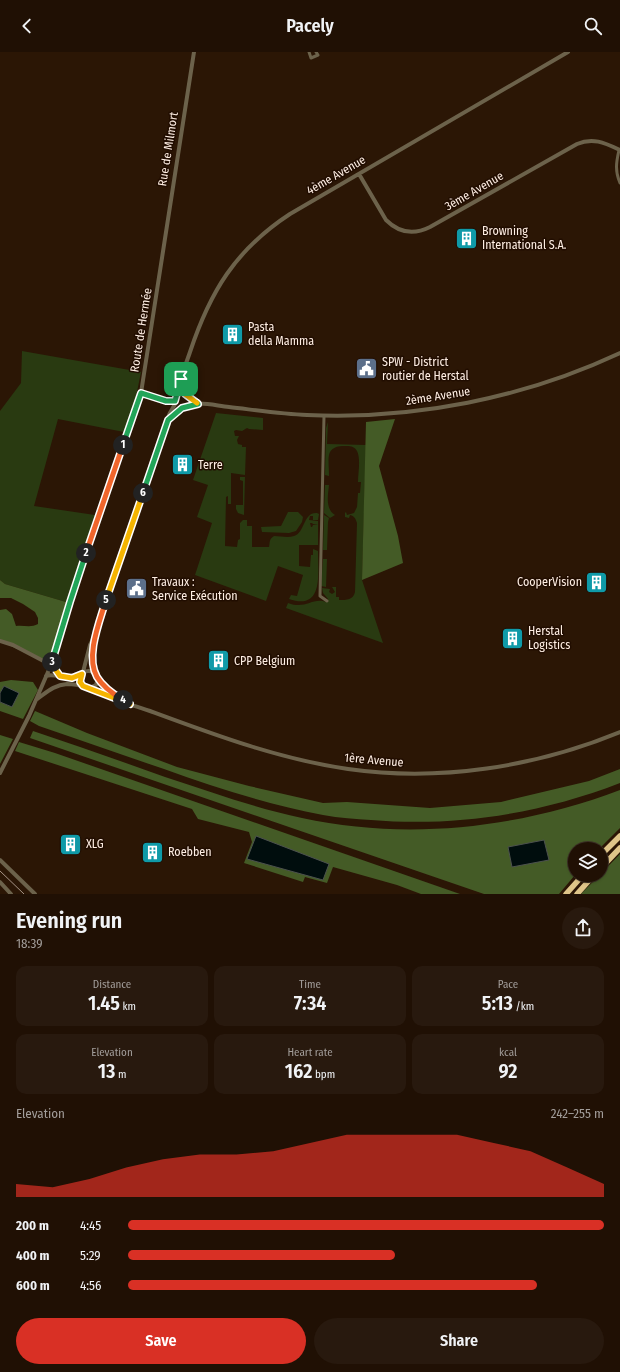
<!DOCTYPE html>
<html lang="en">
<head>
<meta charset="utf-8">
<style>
  :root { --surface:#201004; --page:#28190e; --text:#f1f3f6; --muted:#a29d9a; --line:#3d3026; --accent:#d93025 }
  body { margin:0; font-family:"Fira Sans Condensed",sans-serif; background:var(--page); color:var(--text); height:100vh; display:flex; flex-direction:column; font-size:15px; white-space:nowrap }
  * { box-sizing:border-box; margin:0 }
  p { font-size:13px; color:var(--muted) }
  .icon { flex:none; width:22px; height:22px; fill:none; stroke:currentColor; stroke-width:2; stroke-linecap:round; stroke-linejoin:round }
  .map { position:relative; height:842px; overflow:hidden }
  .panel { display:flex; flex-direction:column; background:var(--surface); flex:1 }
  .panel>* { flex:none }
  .controls { position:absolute; left:568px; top:790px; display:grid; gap:8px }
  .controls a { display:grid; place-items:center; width:40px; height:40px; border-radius:50%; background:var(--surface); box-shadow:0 1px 3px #0004,0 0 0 1px var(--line); font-size:20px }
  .pin { position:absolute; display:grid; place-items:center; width:34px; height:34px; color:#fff; margin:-17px; border-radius:8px; box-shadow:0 2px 6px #0006 }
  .km { position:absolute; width:20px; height:20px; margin:-10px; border-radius:50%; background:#222; color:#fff; font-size:11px; line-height:20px; text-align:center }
  .round { display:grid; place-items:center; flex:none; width:42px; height:42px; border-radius:21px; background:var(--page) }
  .head { display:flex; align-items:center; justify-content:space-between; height:68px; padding:0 16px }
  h1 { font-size:22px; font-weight:600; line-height:30px }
  .figures { display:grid; grid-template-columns:repeat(3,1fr); gap:6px; height:68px; padding:4px 16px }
  .figures div { display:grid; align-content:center; border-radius:10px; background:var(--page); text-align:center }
  .figures b { font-size:20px; font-weight:600 }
  .figures small { font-size:11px; font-weight:400 }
  .figures p { font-size:11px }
  .chart { height:112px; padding:8px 16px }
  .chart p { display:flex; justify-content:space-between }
  .chart svg { width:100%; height:72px; margin-top:4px; fill:var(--accent); opacity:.7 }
  .action { display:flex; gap:8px; margin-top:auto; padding:8px 16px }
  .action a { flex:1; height:46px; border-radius:24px; background:var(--accent); color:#fff; font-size:16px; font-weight:600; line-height:46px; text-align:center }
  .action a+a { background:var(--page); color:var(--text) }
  ul { padding:0 16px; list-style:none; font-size:13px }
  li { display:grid; grid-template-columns:64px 48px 1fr; align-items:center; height:30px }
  li i { height:10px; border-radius:5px; background:var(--accent) }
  header { display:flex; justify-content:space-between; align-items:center; height:52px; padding:0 16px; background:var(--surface); font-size:18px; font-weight:600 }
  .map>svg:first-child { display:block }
</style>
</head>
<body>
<header><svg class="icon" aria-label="back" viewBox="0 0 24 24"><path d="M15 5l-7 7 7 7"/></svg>Pacely<svg class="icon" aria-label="search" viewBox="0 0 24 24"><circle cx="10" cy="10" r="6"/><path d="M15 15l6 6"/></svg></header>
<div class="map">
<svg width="620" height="842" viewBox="0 0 620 842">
  <rect width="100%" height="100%" fill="#2b1605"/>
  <!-- green -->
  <path fill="#293a11" d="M22,299L141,320L136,345L124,380L58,367L34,454L95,463L66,550L5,532L0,528V359L21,331Z
    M216,361L263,366V378L249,377L247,376L242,379L236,378L234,379L235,384H239L237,388L238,392L242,393V395H246L245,423L231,421V452H228V444L226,445L225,494L237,495L238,488L240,487V471L243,468H247V474H252V495H269C270,490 269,487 274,484C280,484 288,486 294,484C305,481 303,460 317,461L319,462L318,468H313V464H310L309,468L318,469V473L313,472L312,471H310L311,475H312L313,473H318V493H299V514L310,515L311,503H313V497L318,499C318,521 324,559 289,547L291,543L297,544L303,523L278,514L266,549L195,523L212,471L197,465L208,433L193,428Z
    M328,370L327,392L366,393L362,528L383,591L286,556L288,551C306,558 312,545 326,550L328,547L323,541L322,536L330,537L329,540L332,542L335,540L332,535H336V545H339V548C347,548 353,548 355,540L357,471C356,468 355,464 350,463L349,466L345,465V461L346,460L347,463L354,461L357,455L358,441H360L361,430H358C358,421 361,407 357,399C355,395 351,394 347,394C324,393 329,406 329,424L325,423L326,376Z
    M240,425H245L244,463L238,461L236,457V453H243V429L240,428Z
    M325,433H329C328,443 325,457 335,463L330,466L324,461Z
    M288,460H298L303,465L302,470L296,479L289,481L262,480L261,475L281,474Z
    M324,463L329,466L328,470L327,498H323Z
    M323,507H327L326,535L321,534Z"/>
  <!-- forest -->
  <path fill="#445b26" d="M395,367L379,414L398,484L403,511L362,528L366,370Z
    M0,528L5,532L66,550L51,607L49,609H43L0,589V558L6,557L12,562L16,574C24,573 31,576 38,572V566L35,560L23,552L11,546H0Z
    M11,628L33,630L38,638L23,667L0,659V650L12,655L4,634L0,641V630Z
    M35,659L87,681L177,715L249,734L323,751L347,750L430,756L501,750L589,729L620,717V731C540,762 456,775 371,768C356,767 339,766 323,763C269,753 217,736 164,717C122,703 81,688 39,674L30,669Z
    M33,679C77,694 121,709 165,725C211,740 255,756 302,766C408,789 520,776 620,738V776L599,797H575V823L559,842H484L30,686Z
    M0,683L13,687L0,712Z
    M19,690L55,701L460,842H421L397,833L333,815L327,831L305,825L303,830L244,811L252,790L249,780L198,767L192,757L15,699Z
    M620,802V842H581Z"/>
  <!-- water -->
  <path fill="#000d0d" stroke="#4c514e" d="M4,634L19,641L12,655L0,650V641Z
    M256,784L329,812L323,828L247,807Z
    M544,788L549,808L512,815L508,795Z"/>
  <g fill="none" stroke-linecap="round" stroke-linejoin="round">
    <!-- minor -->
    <path stroke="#6c624b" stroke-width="3" d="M309,0L311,6L318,3L316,0
      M619,98C616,111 615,119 620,131
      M324,364L320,544L327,549"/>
    <!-- tertiary -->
    <path stroke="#6c624b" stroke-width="4" d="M359,122L386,168C399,181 414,183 430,175L577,92C593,85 605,91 620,98
      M181,328L185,341L198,352
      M141,341L166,349H175
      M168,368C175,360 182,354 193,352C204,350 218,354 229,355C255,358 281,362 307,363C414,368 524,346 620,301
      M0,589L13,593L53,614L60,624
      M94,589C89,619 100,634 124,649
      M83,620L90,593L96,581L119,513L169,363C170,360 173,356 175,352C176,349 174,351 175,347C178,331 185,315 190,300C210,240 235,198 290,162L568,0
      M81,622L80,630L83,634
      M46,624C56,621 63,628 72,626C81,624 86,615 95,621
      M89,636L96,633L98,626
      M37,647C47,640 54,633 67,632C85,632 99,641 115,648C127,652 139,655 150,659C215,683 279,707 348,717C440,730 535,715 620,680
      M0,721L29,664L51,613L69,550L141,341L194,0
      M0,808L35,842
      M0,830L11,842"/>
    <!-- motorway -->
    <path stroke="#dfc589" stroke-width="5.5" d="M601,803L620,784
      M601,816L620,796
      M566,842L583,823
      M577,842L594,823"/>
    <!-- rail -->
    <path stroke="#a69486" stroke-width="1" d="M0,819L24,842"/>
  </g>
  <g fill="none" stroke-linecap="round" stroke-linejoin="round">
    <defs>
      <path id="split-1" d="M123,393L141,341L166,349H175L181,327"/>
      <path id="split-2" d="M86,501L123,393"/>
      <path id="split-3" d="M52,610L70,550L86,501"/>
      <path id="split-4" d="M52,610L51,613L53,614L60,624L72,626L82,622L80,630L83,634L130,652L123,648"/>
      <path id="split-5" d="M106,548C100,569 85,604 97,625C103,635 113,642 123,648"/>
      <path id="split-6" d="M106,548L143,441"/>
      <path id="split-7" d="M143,441L168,368L182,356L198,352L197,351"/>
      <path id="split-8" d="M181,327L185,342L197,351"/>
    </defs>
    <!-- split-1 casing -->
    <use href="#split-1" stroke="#fff" stroke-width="8"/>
    <!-- split-2 casing -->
    <use href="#split-2" stroke="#fff" stroke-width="8"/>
    <!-- split-3 casing -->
    <use href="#split-3" stroke="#fff" stroke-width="8"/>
    <!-- split-4 casing -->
    <use href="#split-4" stroke="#fff" stroke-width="8"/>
    <!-- split-5 casing -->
    <use href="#split-5" stroke="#fff" stroke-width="8"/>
    <!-- split-6 casing -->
    <use href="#split-6" stroke="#fff" stroke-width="8"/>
    <!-- split-7 casing -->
    <use href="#split-7" stroke="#fff" stroke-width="8"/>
    <!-- split-8 casing -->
    <use href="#split-8" stroke="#fff" stroke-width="8"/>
    <!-- split-1 -->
    <use href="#split-1" stroke="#22a559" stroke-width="5"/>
    <!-- split-2 -->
    <use href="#split-2" stroke="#f0652b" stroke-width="5"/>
    <!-- split-3 -->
    <use href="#split-3" stroke="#22a559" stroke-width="5"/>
    <!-- split-4 -->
    <use href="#split-4" stroke="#f5b400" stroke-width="5"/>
    <!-- split-5 -->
    <use href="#split-5" stroke="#f0652b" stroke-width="5"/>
    <!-- split-6 -->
    <use href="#split-6" stroke="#f5b400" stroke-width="5"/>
    <!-- split-7 -->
    <use href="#split-7" stroke="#22a559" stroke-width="5"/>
    <!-- split-8 -->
    <use href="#split-8" stroke="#f5b400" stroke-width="5"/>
  </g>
  <!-- icons -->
  <defs>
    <symbol id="building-square" viewBox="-11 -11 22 22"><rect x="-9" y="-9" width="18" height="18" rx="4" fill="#0f9aa8" stroke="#210d00"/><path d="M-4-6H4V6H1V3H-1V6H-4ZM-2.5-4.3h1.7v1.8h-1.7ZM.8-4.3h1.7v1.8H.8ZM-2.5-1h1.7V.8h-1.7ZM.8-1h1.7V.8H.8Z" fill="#fff"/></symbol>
    <symbol id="civic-square" viewBox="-11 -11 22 22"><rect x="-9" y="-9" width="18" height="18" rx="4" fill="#5c6f8a" stroke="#210d00"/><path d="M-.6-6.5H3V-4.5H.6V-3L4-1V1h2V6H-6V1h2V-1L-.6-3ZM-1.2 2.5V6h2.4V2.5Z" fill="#fff"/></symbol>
  </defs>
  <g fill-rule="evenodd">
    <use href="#building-square" x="454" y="174" width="25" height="25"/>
    <use href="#building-square" x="220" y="270" width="25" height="25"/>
    <use href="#civic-square" x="354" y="304" width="25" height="25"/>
    <use href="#building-square" x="170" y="400" width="25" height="25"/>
    <use href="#building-square" x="584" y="518" width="25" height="25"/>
    <use href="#civic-square" x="124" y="524" width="25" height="25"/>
    <use href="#building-square" x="500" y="574" width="25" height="25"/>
    <use href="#building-square" x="206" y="596" width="25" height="25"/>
    <use href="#building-square" x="58" y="780" width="25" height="25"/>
    <use href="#building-square" x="140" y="788" width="25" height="25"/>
  </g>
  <g text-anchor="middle" stroke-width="3" stroke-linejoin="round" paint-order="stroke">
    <!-- street labels -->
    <g font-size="12" fill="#ffefe4" stroke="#210d00">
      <text transform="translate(168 97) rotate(-81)" y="4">Rue de Milmort</text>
      <text transform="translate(336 123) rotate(-30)" y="4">4ème Avenue</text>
      <text transform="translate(474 139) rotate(-30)" y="4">3ème Avenue</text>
      <text transform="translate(141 278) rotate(-81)" y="4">Route de Hermée</text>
      <text transform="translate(438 344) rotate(-9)" y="4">2ème Avenue</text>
      <text transform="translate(374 708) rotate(5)" y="4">1ère Avenue</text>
    </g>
    <!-- poi labels -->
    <g font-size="12" fill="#ffefe4" stroke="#210d00" text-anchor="start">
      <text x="482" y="183">Browning<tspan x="482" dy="14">International S.A.</tspan></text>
      <text x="248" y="279">Pasta<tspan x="248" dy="14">della Mamma</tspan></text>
      <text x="382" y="314">SPW - District<tspan x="382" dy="14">routier de Herstal</tspan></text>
      <text x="198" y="417">Terre</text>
      <text x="152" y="534">Travaux :<tspan x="152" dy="14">Service Exécution</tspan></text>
      <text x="582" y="534" text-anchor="end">CooperVision</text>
      <text x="528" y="583">Herstal<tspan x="528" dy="14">Logistics</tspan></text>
      <text x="234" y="613">CPP Belgium</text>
      <text x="86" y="796">XLG</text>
      <text x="168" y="804">Roebben</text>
    </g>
  </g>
</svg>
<div class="controls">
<a><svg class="icon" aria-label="layers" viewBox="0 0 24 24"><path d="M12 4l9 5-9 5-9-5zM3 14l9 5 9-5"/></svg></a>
</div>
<div class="pin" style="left:181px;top:327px;background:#1e9e55"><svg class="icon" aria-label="arrive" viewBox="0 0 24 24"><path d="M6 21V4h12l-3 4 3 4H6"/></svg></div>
<b class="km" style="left:123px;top:393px">1</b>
<b class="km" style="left:86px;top:501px">2</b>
<b class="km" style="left:52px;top:610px">3</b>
<b class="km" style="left:123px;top:648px">4</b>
<b class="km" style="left:106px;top:548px">5</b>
<b class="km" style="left:143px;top:441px">6</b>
</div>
<section class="panel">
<div class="head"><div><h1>Evening run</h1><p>18:39</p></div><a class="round"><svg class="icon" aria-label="share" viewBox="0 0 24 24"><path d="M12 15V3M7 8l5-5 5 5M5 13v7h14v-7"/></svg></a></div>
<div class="figures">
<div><p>Distance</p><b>1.45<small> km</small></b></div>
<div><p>Time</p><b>7:34</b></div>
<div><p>Pace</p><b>5:13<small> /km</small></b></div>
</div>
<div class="figures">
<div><p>Elevation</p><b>13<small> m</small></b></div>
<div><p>Heart rate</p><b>162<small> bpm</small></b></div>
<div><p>kcal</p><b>92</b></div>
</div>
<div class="chart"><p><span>Elevation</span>242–255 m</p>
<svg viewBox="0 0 160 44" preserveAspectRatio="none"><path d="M0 44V36L10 38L20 33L30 26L40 21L50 18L60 18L70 16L80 11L90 6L100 6L110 6L120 6L130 11L140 16L150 26L160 36V44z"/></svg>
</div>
<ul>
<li><b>200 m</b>4:45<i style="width:100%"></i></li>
<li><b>400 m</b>5:29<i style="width:56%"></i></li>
<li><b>600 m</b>4:56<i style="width:86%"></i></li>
</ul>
<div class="action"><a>Save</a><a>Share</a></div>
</section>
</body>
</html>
